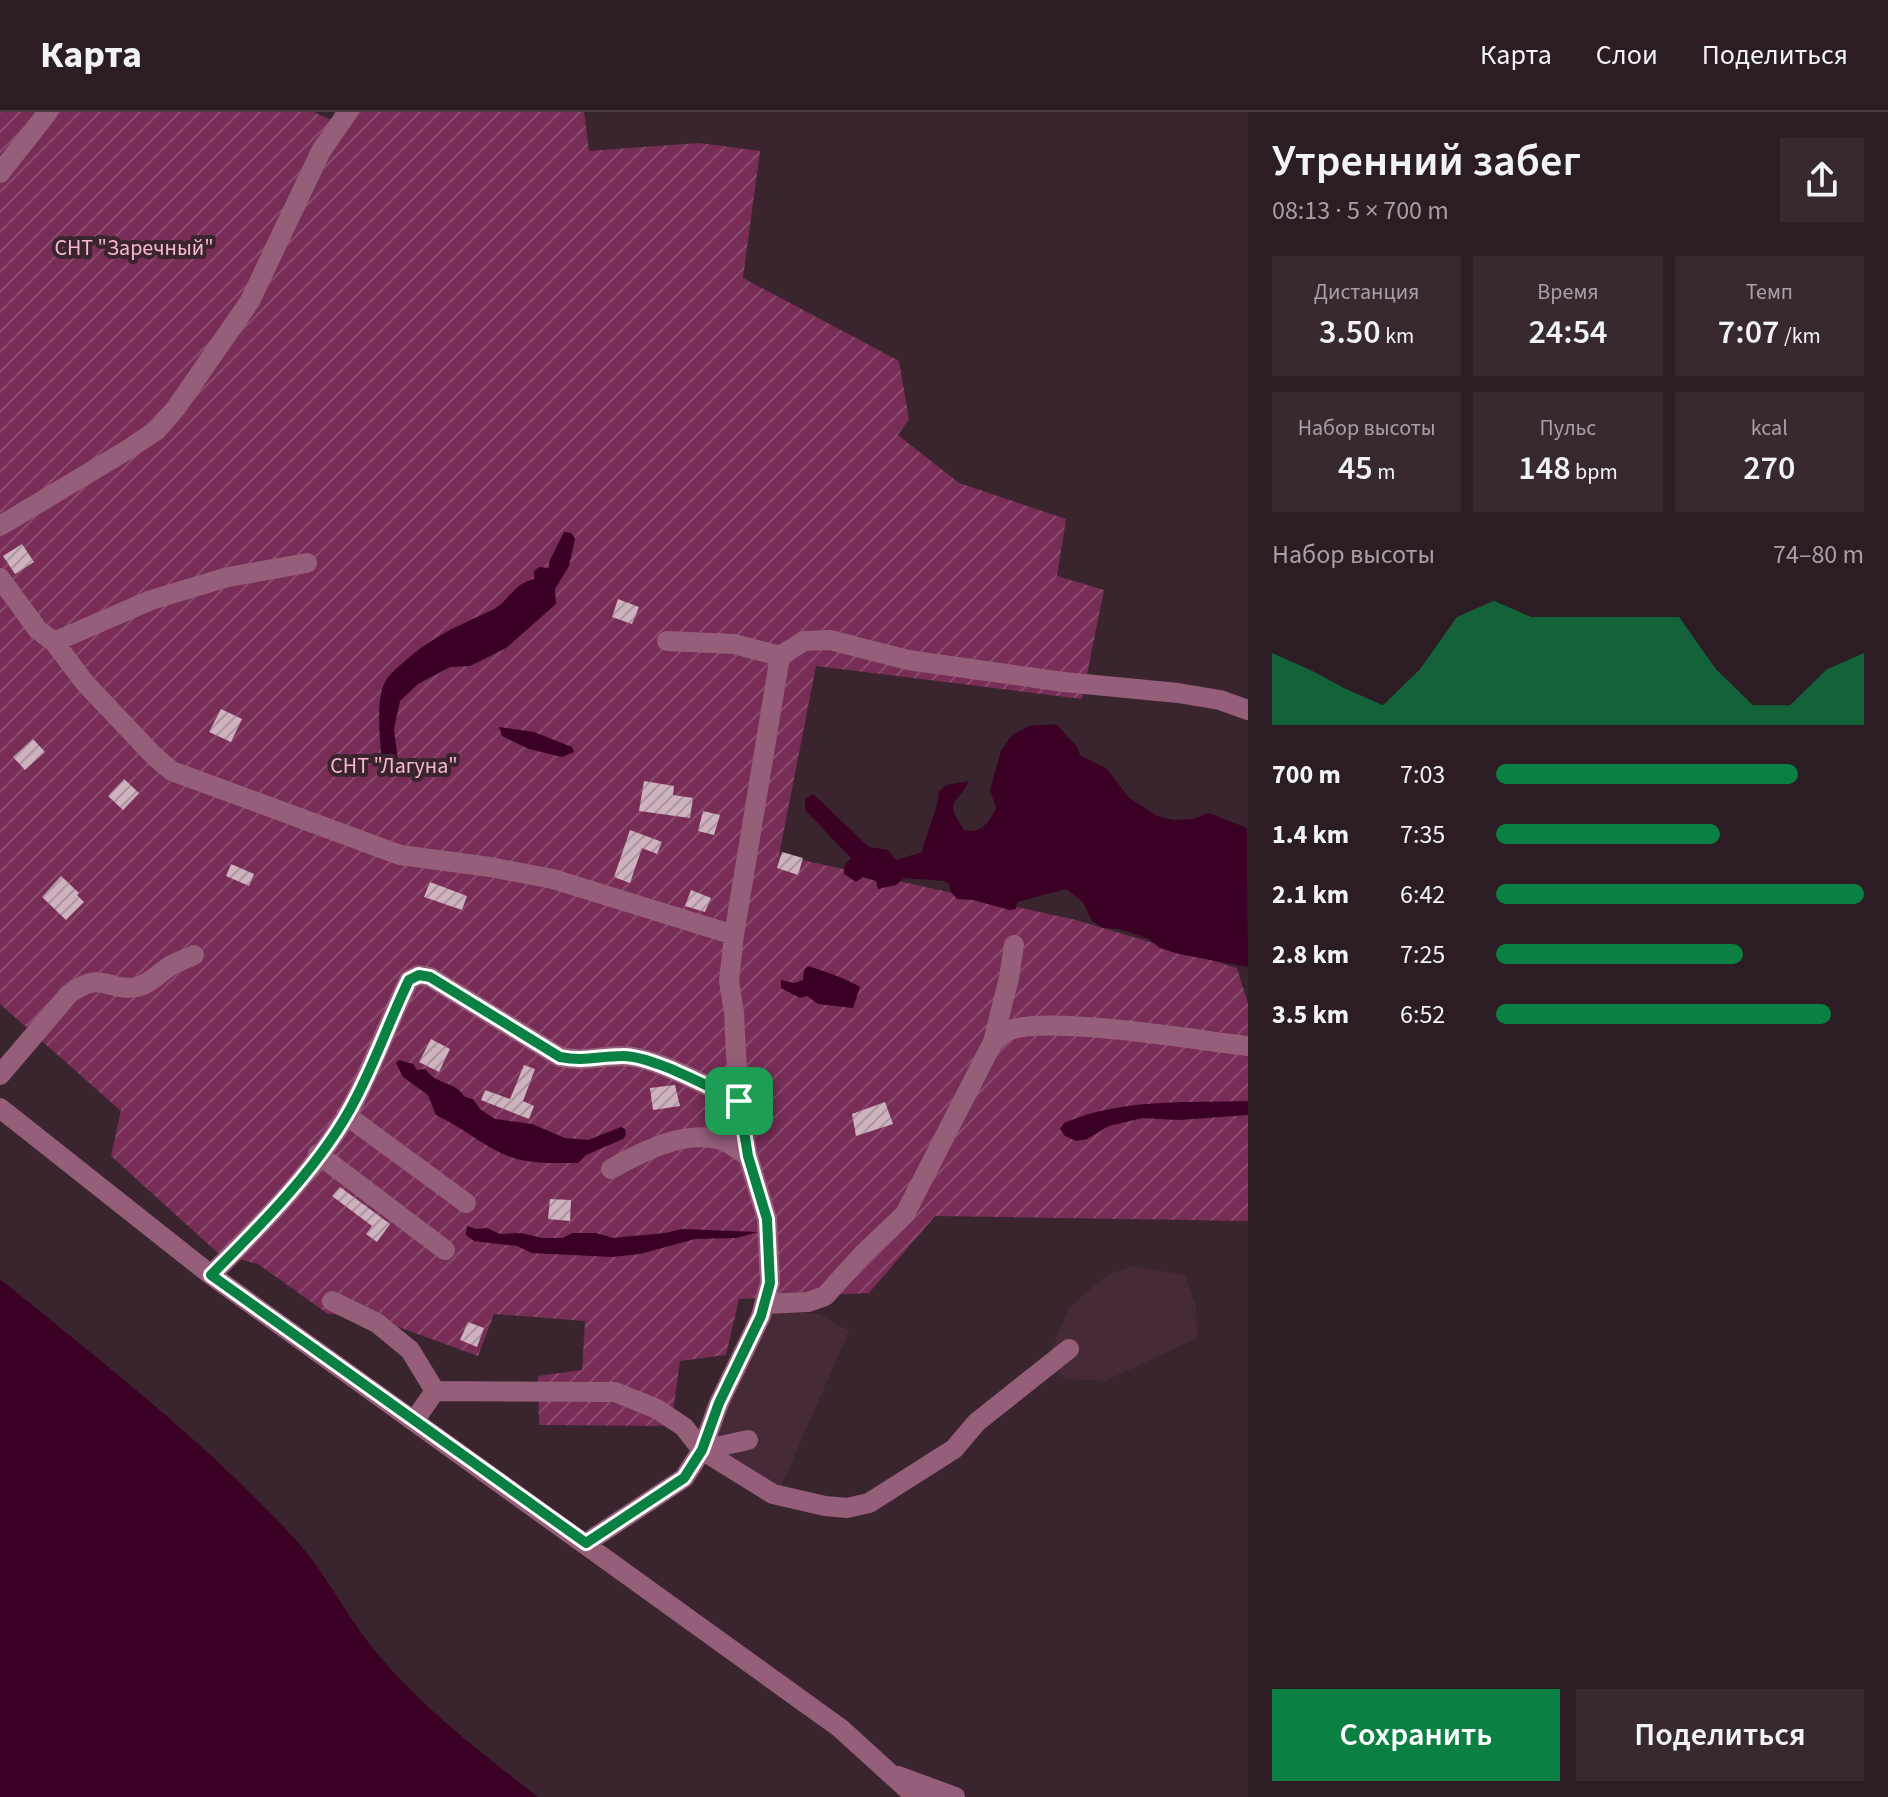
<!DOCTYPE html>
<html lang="ru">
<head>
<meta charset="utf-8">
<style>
  :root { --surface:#2c1c23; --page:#382930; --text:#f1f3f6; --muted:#a6a1a6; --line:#483a41; --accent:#0b8043 }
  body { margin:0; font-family:"Source Sans 3",sans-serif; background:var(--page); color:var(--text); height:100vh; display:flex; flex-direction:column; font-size:30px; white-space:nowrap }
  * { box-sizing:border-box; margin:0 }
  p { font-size:26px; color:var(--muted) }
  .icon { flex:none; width:44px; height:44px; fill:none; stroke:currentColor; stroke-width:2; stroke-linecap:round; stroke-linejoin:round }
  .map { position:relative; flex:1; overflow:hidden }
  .sheet { display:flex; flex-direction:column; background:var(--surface); width:640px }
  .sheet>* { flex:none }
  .pin { position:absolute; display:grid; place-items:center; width:68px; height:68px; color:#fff; margin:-34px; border-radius:16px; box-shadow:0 4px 12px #0006 }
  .round { display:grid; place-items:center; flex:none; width:84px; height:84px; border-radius:0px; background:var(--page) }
  .head { display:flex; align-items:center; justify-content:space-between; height:136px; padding:0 24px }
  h1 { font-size:44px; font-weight:600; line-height:60px }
  .figures { display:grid; grid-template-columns:repeat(3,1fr); gap:12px; height:136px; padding:8px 24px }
  .figures div { display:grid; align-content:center; border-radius:0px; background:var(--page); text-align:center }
  .figures b { font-size:34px; font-weight:600 }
  .figures small { font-size:22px; font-weight:400 }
  .figures p { font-size:22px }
  .chart { height:224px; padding:16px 24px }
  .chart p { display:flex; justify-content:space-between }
  .chart svg { width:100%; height:144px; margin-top:8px; fill:var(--accent); opacity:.7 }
  .cta { display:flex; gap:16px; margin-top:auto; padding:16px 24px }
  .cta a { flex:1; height:92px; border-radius:0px; background:var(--accent); color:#fff; font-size:32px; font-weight:600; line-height:92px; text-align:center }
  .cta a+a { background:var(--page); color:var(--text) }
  ul { padding:0 24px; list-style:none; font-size:26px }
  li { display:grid; grid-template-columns:128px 96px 1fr; align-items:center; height:60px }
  li i { height:20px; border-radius:10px; background:var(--accent) }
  header { display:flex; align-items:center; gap:48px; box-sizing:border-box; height:112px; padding:0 40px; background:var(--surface); border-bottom:2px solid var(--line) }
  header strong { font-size:38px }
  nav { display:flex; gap:44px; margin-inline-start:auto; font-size:28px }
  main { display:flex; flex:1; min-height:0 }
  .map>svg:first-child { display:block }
</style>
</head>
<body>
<header>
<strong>Карта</strong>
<nav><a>Карта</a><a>Слои</a><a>Поделиться</a></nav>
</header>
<main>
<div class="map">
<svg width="1248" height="1685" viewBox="0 0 1248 1685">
  <defs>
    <pattern id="garden-furrows" width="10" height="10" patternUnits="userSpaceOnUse" patternTransform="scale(2)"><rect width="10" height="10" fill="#782d57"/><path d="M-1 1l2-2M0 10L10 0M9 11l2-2" fill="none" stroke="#8b4a6e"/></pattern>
    <pattern id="building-hatch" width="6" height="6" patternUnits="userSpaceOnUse" patternTransform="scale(2)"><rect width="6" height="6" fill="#ceb2bf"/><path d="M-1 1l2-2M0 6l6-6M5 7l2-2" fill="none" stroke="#ab959f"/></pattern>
  </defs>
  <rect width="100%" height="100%" fill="#3a252f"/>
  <!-- built -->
  <path fill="#462a38" d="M1132,1154L1185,1163L1196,1194L1197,1226L1105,1269L1065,1267L1047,1249L1069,1196L1107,1163Z
    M774,1199L819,1202L849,1219L778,1381L703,1331Z"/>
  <!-- garden -->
  <path fill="url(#garden-furrows)" d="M0,0H313L332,8L335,0H584L589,39L699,31L760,39L743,166L899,249L909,307L898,323L959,371L1066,407L1057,464L1104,478L1082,587L816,554L779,743L1076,808L1237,856L1248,892V1109L935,1104L869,1181L739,1187L726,1243L680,1249L671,1314L539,1313L538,1264L582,1258L585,1209L494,1202L478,1244L366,1203L328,1202L258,1152L219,1142L111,1044L121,999L0,892Z"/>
  <!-- water -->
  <path fill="#3b0125" d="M564,420L571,421L575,426L569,454L555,477L556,492L506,536L470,554L450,555L418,572L400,589L394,617L398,649L395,659L388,662L382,657C381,632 376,601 382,577C386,564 396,557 405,549C435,523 456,515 490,499C509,491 511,473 534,467V459L539,455L549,456V450Z
    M1056,612L1077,635L1080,643L1107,657L1128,685L1157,704L1174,708L1193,707L1209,701L1247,716L1248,855L1179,842L1160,836L1149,827L1119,817L1103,816L1092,809L1083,790L1066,777L1017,790L1016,797L1010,798L973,788L957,787L951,780L949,772L944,769L904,766L896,773L878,777L876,769L863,765L856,770L844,762V754L851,746L805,698V687L813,682L869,735L888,738L896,748L922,740C927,719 937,700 939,680L946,673L969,669C955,696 944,687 964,718C982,722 989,710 996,696L990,678L1001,639L1012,623L1029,614Z
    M499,615L534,620L572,635L574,640L562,645L529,637L502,624Z
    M808,854C826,860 843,865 860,875L853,896L818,892L807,884L800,886L781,876V868L794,871L803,868L804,858Z
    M399,948L413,952L417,958L425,957C439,975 452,967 465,985L473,987L480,997L495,1007L532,1012L565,1026L588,1028L621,1015L625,1017L626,1023L623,1027L586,1043L578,1051C559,1051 539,1052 521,1048C490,1041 465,1016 436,1003L428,983L403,965L396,951Z
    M1248,989V1003L1179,1008L1142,1006L1109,1014L1087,1027L1076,1029L1065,1024L1060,1017L1064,1011C1122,986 1186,991 1248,989Z
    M467,1114L476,1117L487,1116L500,1122L521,1121L542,1126H563L572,1121H596L613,1126L665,1121L682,1117L758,1120L737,1126L695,1127L640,1142L612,1145L532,1141L517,1134L474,1129L466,1123Z
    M0,1167C102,1250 206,1330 295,1427C326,1461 347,1505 376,1540C423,1597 481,1640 538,1685H0Z"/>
  <!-- building -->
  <path fill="url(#building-hatch)" d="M22,432L34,450L15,462L3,444Z
    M618,487L639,495L632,512L612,505Z
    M221,597L242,607L231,630L209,620Z
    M33,627L45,640L25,658L13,645Z
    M124,667L139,681L123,698L108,684Z
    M644,669L674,674L673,683L693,686L690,706L639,699Z
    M703,699L720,703L714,723L698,719Z
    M630,718L662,730L657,742L642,736L630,771L614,765Z
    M782,740L803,746L798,763L777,756Z
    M231,752L254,762L249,774L226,764Z
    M61,764L79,781L77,783L84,790L66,808L42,785Z
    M430,770L467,784L462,798L424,785Z
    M691,778L711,786L705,800L685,794Z
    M431,927L450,937L439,960L419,950Z
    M524,953L535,957L523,989L534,994L529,1007L481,988L485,978L510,987Z
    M675,973L680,994L653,998L650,976Z
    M885,990L893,1012L856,1024L852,1002Z
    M340,1075L390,1112L377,1130L366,1122L372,1114L332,1084Z
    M550,1087L571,1088L570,1109L548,1107Z
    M468,1210L484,1216L477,1235L460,1228Z"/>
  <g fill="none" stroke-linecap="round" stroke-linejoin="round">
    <!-- minor -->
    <path stroke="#955e79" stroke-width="20" d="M0,61L48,0
      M0,414L127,338L157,318L176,296L250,189L321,39L348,0
      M0,466L38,518L54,530L85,571L155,645L172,659L400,743L490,755L553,767L734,823L729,869L734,901L739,1000L748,1044L767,1107L770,1171L761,1204L719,1291L702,1338L684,1366L586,1431
      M667,529L734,532L780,544
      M54,530L151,488L228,465L307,451
      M734,823L780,544L804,529L830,528L908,548L1064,570L1178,581L1220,588L1248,598
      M993,930L1009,866L1014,833
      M0,963L69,882C103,857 106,880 137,875C150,872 159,861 170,854C177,850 186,847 194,843
      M0,996L211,1163L840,1616L916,1685
      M346,1003L466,1091
      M318,1042L445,1138
      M611,1057C643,1039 689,1015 726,1030C734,1034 741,1040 748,1044
      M211,1163C261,1113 324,1050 356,986C375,948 390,907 409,868L419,863L430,865L560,945C585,950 599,944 622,944C652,943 710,976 739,989
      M332,1189L377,1211L410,1238L435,1279
      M764,1192L808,1190L825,1184L862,1143L905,1102L993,930C997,927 1003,921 1008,919C1043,902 1202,929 1248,934
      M414,1309L435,1279L615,1280L657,1297L684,1315L702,1338L773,1382L825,1394L847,1396L869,1391L954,1337L977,1310L1069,1237
      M702,1338L748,1328
      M898,1664L955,1685"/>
  </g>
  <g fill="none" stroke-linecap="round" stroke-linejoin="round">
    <defs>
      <path id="route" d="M419,863L430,865L560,945C585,950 599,944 622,944C651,943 710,976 739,989L748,1044L767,1107L770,1171L761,1204L719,1291L702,1338L684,1366L586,1431L211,1163C261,1113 324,1050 356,986C376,948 390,907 409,868Z"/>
    </defs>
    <!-- route casing -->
    <use href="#route" stroke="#fff" stroke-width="16"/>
    <!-- route -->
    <use href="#route" stroke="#0b8043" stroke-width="10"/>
  </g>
  <g text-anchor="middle" stroke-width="8" stroke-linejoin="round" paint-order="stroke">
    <!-- park labels -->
    <g font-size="22" fill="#fbb6d7" stroke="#3a252f">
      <text x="134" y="143">СНТ "Заречный"</text>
      <text x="394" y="661">СНТ "Лагуна"</text>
    </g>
  </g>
</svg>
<div class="pin" style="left:739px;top:989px;background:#1e9e55"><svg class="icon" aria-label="arrive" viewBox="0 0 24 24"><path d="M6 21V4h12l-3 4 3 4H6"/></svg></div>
</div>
<section class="sheet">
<div class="head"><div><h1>Утренний забег</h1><p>08:13 · 5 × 700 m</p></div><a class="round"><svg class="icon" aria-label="share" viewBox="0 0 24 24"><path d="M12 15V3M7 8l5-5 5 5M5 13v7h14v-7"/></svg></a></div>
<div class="figures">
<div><p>Дистанция</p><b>3.50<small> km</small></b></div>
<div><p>Время</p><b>24:54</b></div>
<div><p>Темп</p><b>7:07<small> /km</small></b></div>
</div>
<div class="figures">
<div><p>Набор высоты</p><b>45<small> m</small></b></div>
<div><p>Пульс</p><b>148<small> bpm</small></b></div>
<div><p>kcal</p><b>270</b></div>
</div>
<div class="chart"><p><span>Набор высоты</span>74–80 m</p>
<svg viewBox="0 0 160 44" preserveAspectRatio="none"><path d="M0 44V22L10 27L20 33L30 38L40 27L50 11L60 6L70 11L80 11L90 11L100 11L110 11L120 27L130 38L140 38L150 27L160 22V44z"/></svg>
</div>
<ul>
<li><b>700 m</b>7:03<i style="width:82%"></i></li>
<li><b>1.4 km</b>7:35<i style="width:61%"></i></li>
<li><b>2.1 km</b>6:42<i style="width:100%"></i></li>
<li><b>2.8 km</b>7:25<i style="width:67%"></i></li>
<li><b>3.5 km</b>6:52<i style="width:91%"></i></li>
</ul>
<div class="cta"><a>Сохранить</a><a>Поделиться</a></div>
</section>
</main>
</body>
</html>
